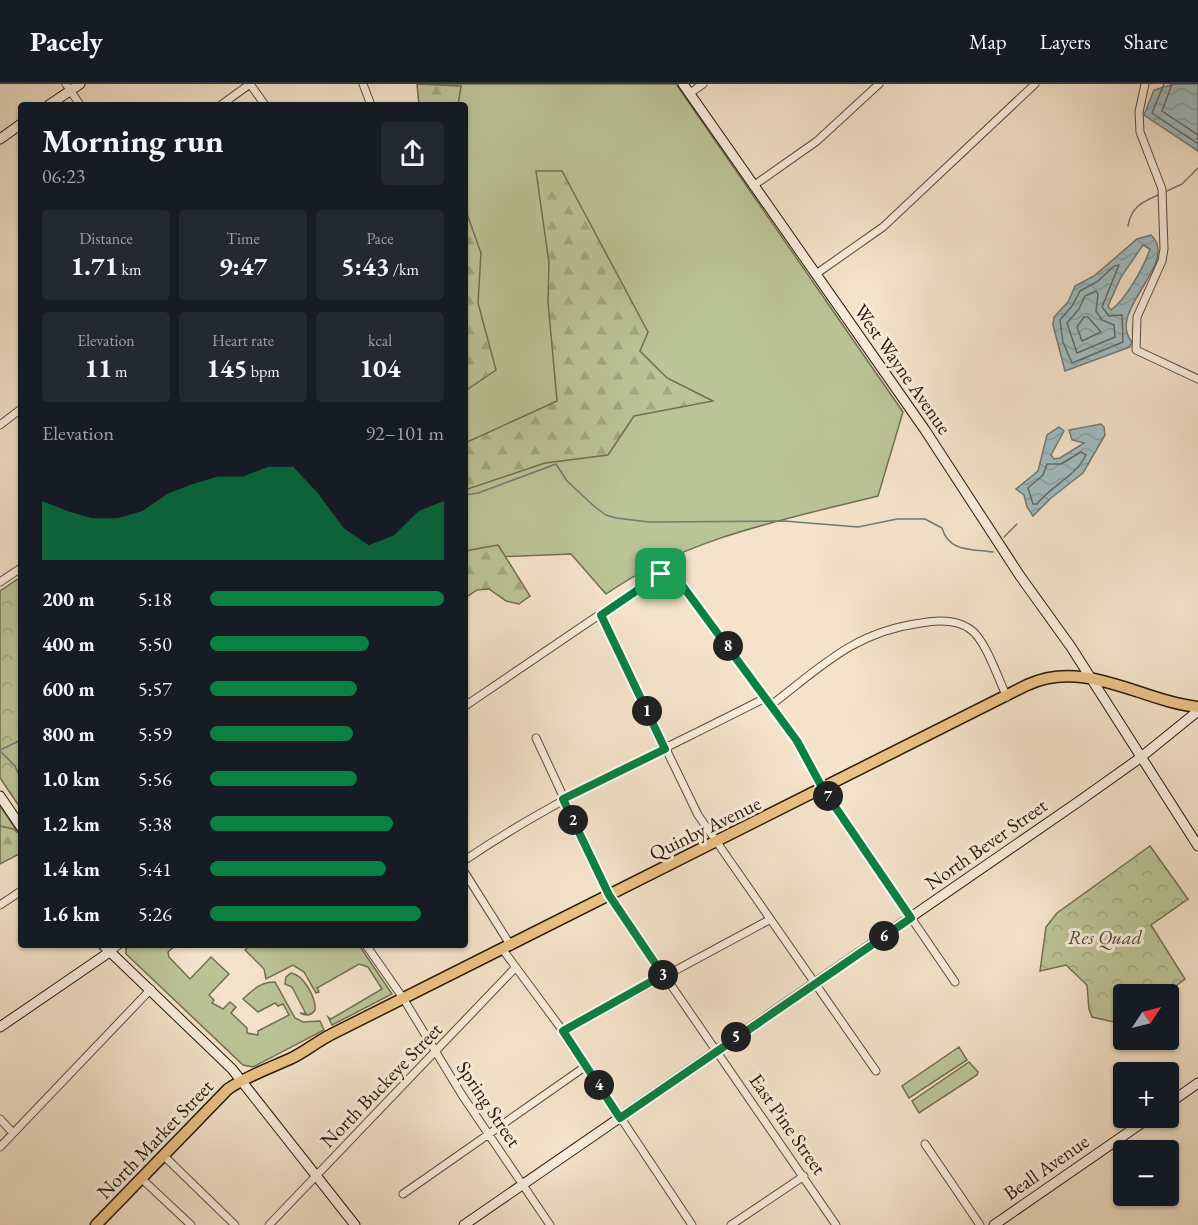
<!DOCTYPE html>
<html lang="en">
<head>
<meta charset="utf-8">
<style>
  :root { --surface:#171b24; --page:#242831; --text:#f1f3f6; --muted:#9ea1a6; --line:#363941; --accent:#0b8043 }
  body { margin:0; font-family:"EB Garamond",serif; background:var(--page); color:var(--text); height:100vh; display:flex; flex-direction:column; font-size:22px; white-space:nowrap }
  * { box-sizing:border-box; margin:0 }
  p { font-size:20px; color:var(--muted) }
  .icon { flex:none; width:33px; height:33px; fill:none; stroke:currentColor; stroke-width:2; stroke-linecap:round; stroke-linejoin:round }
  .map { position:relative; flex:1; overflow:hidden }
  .sheet { position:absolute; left:18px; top:18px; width:450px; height:846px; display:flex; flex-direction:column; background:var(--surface); border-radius:6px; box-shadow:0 2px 4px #0004 }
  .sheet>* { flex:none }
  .needle { width:39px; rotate:55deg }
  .controls { position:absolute; left:1113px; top:900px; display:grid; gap:12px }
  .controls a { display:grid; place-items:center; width:66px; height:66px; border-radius:6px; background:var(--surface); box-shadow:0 2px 4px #0004; font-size:30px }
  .pin { position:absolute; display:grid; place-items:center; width:51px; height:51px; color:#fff; margin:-26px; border-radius:12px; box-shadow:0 3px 9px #0006 }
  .km { position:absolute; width:30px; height:30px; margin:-15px; border-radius:50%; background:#222; color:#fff; font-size:16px; line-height:30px; text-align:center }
  .round { display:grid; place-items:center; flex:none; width:63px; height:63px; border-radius:6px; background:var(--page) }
  .head { display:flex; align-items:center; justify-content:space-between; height:102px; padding:0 24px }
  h1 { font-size:33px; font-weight:700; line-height:45px }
  .figures { display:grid; grid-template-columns:repeat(3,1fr); gap:9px; height:102px; padding:6px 24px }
  .figures div { display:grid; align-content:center; border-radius:6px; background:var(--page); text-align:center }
  .figures b { font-size:26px; font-weight:700 }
  .figures small { font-size:16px; font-weight:400 }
  .figures p { font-size:16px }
  .chart { height:168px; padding:12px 24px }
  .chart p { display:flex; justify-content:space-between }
  .chart svg { width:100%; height:108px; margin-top:6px; fill:var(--accent); opacity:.7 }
  ul { padding:0 24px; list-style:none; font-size:20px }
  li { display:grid; grid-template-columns:96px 72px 1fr; align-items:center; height:45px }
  li i { height:15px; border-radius:8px; background:var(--accent) }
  header { display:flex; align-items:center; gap:36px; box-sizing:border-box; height:84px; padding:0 30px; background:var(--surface); border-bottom:2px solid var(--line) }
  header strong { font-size:28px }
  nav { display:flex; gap:33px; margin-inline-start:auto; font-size:21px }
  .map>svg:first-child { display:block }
</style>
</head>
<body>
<header>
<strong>Pacely</strong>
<nav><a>Map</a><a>Layers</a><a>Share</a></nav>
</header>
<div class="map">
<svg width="1198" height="1141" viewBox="0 0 1198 1141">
  <defs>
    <pattern id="forest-firs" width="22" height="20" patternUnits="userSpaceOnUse" patternTransform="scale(1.5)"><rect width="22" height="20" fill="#bbc497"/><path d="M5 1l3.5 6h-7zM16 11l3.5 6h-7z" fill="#a1a881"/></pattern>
    <pattern id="park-crowns" width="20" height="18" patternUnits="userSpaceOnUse" patternTransform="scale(1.5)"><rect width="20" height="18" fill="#bbc497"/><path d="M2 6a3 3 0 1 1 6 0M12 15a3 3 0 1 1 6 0" fill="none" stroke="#a1a881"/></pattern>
    <pattern id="water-waves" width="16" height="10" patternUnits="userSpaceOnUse" patternTransform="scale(1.5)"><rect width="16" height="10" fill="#9fbcc0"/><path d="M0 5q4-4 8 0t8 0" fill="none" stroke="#89a1a4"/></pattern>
  </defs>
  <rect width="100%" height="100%" fill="#f4e3ca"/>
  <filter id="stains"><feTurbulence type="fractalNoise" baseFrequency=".00333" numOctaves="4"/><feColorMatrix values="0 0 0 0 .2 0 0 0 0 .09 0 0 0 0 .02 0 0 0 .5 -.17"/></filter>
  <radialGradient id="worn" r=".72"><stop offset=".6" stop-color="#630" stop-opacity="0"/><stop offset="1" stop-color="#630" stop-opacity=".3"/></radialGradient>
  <!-- grass -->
  <path fill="#bbc497" stroke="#726e50" stroke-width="1.5" d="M419,0H676L903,328L878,412C782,436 689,453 606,510L571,470L465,474V21H430Z
    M0,722L21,753L0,774Z
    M131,861H176L168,868L169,873L190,895L211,873L229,890L209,911L214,916L212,919L223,925L230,918L236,923L231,929L247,944V949L258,951V947L289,931L283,920L278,922L275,919L258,928L243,915C253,906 260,898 275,898L295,934L303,938L320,937L324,946L253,983L243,981L126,870V864Z
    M250,861H359L392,910L332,941L328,933L331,935L382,905L368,883L359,880L317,904L319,908L316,909L304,888L293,881L266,895L264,885L245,866Z
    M291,889C304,891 316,914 315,926C311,932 306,932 300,929L306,930L292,903L285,900L286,893Z
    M959,963L967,976L909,1014L902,1002Z
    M969,978L978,988L977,991L919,1029L912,1017Z"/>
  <!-- forest -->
  <path fill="url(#forest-firs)" stroke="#726e50" stroke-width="1.5" d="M417,0L461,2L458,21H419Z
    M536,87H562L648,248L640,267L667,294L713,317L634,332L608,371L545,379L465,406V359L557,317L548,218L549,179Z
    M465,124L481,169L478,219L496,286L465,307Z
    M498,461L530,512L519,520L506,517L489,505L477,506L465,514V467Z
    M0,742L13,745L21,751V769L0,780Z"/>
  <!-- park -->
  <path fill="url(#park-crowns)" stroke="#726e50" stroke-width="1.5" d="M21,493V725L0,694V507Z
    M1150,762L1188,815L1151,841L1185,895L1165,910H1124L1123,940L1092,933L1089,925L1087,901L1066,881L1040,887L1046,843L1057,829Z"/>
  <!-- water -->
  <path fill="url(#water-waves)" stroke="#707a76" stroke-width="1.5" fill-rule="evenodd" d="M1174,0H1198V67L1144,31L1154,6Z
    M1151,151C1181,179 1105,227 1132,258L1130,263L1065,287L1053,241L1054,233L1068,218L1075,202L1094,192L1137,155ZM1143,161L1150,165C1144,183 1126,215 1111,226L1108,222L1121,193Z
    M1101,340L1104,343L1105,351L1083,389L1051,414L1033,432L1027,423L1024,411L1016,405L1038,387L1047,351L1059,343L1064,347L1051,371L1054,375L1060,374L1084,359L1072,356L1069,346Z"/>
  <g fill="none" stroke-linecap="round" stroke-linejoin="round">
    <!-- shore -->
    <path stroke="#646a64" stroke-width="1.5" d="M1164,0L1152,29L1198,60
      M1172,0L1162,27L1198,51
      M1119,181L1102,223L1109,232L1122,231L1123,258L1072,279L1063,258L1060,236L1072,222L1080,207L1098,197L1114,182Z
      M1096,207L1098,210L1096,227L1102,236L1114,241L1115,253L1077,269L1067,239L1079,225L1085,212Z
      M1084,233H1088L1101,248L1082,257L1077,243Z
      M1081,368L1086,371C1074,394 1052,401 1037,420H1033L1028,404L1043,391L1047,380H1061Z"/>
    <!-- stream -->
    <path stroke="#707a76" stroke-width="1.5" d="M1167,107L1182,100L1198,84
      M1128,142C1131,123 1142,118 1158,111
      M465,411L478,409L556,380L567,397L595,423L606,431L616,434L649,438L784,437L858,443L897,435H925L942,444C949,468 971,465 993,468
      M1004,453L1017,440
      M0,666L21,656
      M0,667L15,682L21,696"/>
    <defs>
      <path id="street" d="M66,0L80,21
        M250,0L265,21
        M363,0L371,21
        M1145,0L1139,28L1140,48L1162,105L1164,165L1162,177L1137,233L1136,266L1198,295
        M690,9L703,0
        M221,21L250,0
        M753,102L817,57L879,0
        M816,190L883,143L1035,0
        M0,341L21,325
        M0,498L21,484
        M601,531L698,731L876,987
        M771,621C822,582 854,548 921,539C937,536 956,535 970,545C986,556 998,595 1007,613
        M465,622L652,495L661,490L676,493L797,657L823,705L955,898
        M536,654L609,811L836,1141
        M465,776C559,712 664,666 765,614
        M465,789L511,862
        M0,821L21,807
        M366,861L403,914L462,1011L550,1141
        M503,866L563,947L692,1141
        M111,867L119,861
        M563,947L769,836
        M0,1035L13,1049
        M925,1060L980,1141
        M0,1063L151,905
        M164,1072L235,1141
        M142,1095L191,1141
        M403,1110L586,982
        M269,1141L516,883
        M731,1141L804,1092"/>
      <path id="secondary" d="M683,0L925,346L1020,492L1071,563L1198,762
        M49,21L80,0
        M0,55L21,40
        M0,712L21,743
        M103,861L232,985L355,1141
        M0,943L111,867
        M1168,1020L1198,999
        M464,1141L1078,718L1140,674L1198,627
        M994,1141L1149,1034"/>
      <path id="primary" d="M96,1141L228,1005C247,992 270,984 292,974C306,967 318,957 332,950L1027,601C1085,574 1141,617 1198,623"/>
    </defs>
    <!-- street casing -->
    <use href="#street" stroke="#5c4a38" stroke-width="9"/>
    <!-- secondary casing -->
    <use href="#secondary" stroke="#2a1708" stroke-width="11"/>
    <!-- primary casing -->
    <use href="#primary" stroke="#2a1708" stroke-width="13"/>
    <!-- street -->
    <use href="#street" stroke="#f8eddd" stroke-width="7"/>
    <!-- secondary -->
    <use href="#secondary" stroke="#f8eddd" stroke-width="9"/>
    <!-- primary -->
    <use href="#primary" stroke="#eac285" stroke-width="10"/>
  </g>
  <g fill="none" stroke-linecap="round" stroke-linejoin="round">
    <defs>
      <path id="route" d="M661,490L676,493L797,657L823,705L911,834L620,1034L563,947L663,891L609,811L563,715L665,665L601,531Z"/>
    </defs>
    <!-- route casing -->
    <use href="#route" stroke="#fff" stroke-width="12"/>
    <!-- route -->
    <use href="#route" stroke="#0b8043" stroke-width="8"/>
  </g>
  <g text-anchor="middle" stroke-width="6" stroke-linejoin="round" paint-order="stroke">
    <!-- street labels -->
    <g font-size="20" fill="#2a1708" stroke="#f8eddd">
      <text transform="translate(903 285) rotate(55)" y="7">West Wayne Avenue</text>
      <text transform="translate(705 744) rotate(-26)" y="7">Quinby Avenue</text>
      <text transform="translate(986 760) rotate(-35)" y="7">North Bever Street</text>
      <text transform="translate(381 1001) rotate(-46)" y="7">North Buckeye Street</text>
      <text transform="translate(489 1020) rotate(56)" y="7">Spring Street</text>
      <text transform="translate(788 1040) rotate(55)" y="7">East Pine Street</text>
      <text transform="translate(155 1055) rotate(-46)" y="7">North Market Street</text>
      <text transform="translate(1046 1083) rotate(-35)" y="7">Beall Avenue</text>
    </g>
    <!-- park labels -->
    <g font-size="20" font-style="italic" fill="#564b33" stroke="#f8eddd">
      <text x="1105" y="860">Res Quad</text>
    </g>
  </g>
  <rect width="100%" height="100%" filter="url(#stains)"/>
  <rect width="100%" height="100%" fill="url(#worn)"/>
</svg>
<div class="controls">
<a><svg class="needle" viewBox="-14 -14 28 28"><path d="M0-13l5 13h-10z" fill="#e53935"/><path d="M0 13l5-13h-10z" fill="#9ea1a6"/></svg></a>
<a>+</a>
<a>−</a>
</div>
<div class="pin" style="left:661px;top:490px;background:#1e9e55"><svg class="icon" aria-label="arrive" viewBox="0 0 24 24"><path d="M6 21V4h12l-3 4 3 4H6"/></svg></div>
<b class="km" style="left:647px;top:627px">1</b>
<b class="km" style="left:573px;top:736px">2</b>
<b class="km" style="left:663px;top:891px">3</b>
<b class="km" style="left:599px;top:1001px">4</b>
<b class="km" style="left:736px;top:953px">5</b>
<b class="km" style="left:884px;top:852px">6</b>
<b class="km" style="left:828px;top:712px">7</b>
<b class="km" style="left:728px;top:562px">8</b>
<section class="sheet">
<div class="head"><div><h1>Morning run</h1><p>06:23</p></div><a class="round"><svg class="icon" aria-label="share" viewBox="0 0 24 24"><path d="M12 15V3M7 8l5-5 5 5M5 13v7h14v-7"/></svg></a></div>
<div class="figures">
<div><p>Distance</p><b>1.71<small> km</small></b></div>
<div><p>Time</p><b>9:47</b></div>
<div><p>Pace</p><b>5:43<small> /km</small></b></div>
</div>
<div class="figures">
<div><p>Elevation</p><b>11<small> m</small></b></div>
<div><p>Heart rate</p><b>145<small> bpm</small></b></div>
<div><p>kcal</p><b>104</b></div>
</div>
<div class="chart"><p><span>Elevation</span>92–101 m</p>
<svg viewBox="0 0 160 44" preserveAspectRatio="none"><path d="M0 44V20L10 24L20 27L30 27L40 24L50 17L60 13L70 10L80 10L90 6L100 6L110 17L120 31L130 38L140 34L150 24L160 20V44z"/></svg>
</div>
<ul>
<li><b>200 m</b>5:18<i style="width:100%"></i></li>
<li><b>400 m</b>5:50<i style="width:68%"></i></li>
<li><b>600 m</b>5:57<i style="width:63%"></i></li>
<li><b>800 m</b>5:59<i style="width:61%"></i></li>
<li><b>1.0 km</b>5:56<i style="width:63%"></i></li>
<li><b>1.2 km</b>5:38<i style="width:78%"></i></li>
<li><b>1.4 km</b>5:41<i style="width:75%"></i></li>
<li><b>1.6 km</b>5:26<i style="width:90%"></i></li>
</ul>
</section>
</div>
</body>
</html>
